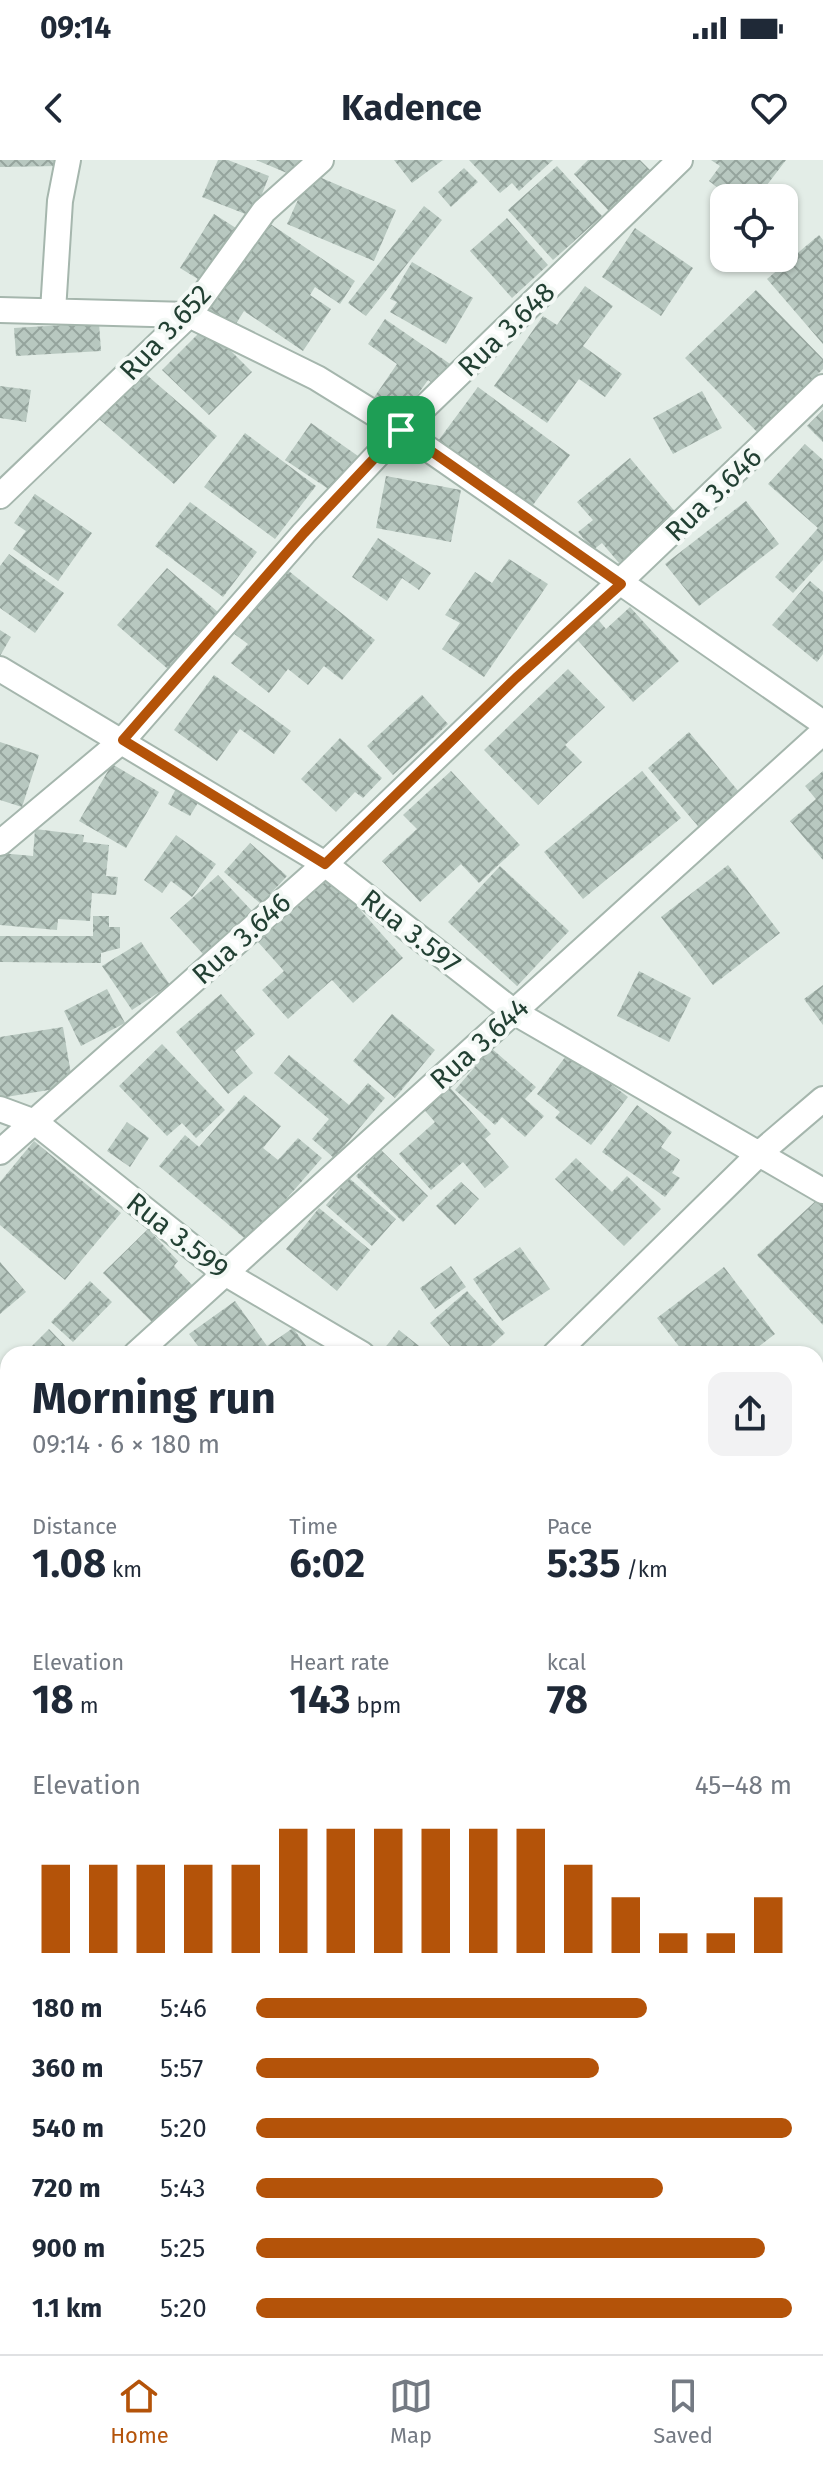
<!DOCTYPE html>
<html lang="en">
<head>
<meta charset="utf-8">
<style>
  :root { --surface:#fff; --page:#f2f2f3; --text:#1f2937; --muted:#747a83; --line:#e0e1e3; --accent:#b45309 }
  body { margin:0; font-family:"Fira Sans",sans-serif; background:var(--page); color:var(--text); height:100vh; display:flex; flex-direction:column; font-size:30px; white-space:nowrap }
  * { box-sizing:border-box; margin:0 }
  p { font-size:26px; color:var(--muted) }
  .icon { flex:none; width:44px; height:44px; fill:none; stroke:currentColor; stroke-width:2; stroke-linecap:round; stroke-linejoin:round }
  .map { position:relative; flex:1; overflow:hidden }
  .side { position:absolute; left:0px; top:1186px; width:824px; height:1008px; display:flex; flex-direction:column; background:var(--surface); border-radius:24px 24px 0 0; box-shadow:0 2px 6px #0004 }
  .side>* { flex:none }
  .controls { position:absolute; left:710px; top:24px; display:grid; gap:16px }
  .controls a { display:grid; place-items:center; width:88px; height:88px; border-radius:16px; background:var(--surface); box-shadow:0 2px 6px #0004; font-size:40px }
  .pin { position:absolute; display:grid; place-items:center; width:68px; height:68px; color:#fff; margin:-34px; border-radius:16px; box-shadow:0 4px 12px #0006 }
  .round { display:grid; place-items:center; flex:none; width:84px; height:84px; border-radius:16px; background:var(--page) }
  .summary { display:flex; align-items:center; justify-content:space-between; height:136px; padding:0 32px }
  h1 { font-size:44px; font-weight:700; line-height:60px }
  .stats { display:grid; grid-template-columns:repeat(3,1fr); gap:12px; height:136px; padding:8px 32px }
  .stats div { display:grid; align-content:center }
  .stats b { font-size:40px; font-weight:700 }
  .stats small { font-size:22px; font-weight:400 }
  .stats p { font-size:22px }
  .chart { height:224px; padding:16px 32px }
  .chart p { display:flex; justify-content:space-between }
  .chart svg { width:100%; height:144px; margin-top:8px; stroke:var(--accent); stroke-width:6 }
  ul { padding:0 32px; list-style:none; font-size:26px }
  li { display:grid; grid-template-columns:128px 96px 1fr; align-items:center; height:60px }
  li i { height:20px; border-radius:10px; background:var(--accent) }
  .status { display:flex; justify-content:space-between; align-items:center; height:56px; padding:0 40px; background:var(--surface); direction:ltr }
  .status svg { height:22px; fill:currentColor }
  header { display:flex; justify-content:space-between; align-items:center; height:104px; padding:0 32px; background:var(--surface); font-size:36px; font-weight:700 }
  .menu { display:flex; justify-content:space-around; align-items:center; height:112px; border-top:2px solid var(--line); background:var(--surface); font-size:22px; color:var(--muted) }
  .menu a { display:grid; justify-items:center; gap:4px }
  .menu .current { color:var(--accent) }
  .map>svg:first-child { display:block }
</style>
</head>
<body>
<div class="status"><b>09:14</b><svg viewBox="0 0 49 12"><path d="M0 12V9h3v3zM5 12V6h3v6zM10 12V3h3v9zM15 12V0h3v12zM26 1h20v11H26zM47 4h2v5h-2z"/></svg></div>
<header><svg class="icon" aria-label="back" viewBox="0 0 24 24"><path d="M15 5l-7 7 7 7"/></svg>Kadence<svg class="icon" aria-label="heart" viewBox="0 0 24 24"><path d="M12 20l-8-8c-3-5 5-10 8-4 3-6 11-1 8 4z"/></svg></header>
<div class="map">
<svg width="823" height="2194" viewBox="0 0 823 2194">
  <defs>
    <pattern id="building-cross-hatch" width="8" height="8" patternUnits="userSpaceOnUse" patternTransform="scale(2)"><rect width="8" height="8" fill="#b8c8c0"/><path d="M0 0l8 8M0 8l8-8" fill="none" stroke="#95a49d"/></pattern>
  </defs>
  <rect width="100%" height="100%" fill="#e3ede7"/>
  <!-- building -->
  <path fill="url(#building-cross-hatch)" d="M0,0H60V6L0,7Z
    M218,0H228L269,16L253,57L202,37Z
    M256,0H300L294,16Z
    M394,0H443L412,23Z
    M469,0H553L519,31L512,23L500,33Z
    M588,0H640L651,11L609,51L574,14Z
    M711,0H786L757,38H731L709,21L720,6Z
    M557,6L602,56L553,100L508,50Z
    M464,8L478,22L451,47L438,32Z
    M310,13L396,50L374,101L287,64Z
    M424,46L442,60L366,156L348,143Z
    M214,54L239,70L206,124L180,108Z
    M507,58L548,105L512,138L470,91Z
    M263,59L355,121L340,144L315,127L310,135L331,149L303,191L244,151L232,170L202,150Z
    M635,68L693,108L661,156L602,117Z
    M819,75L823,80V184L767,119Z
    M412,102L473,138L446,184L390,152L397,142L390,139Z
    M585,126L613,146L583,186L622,214L605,237L579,219L547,263L494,226L543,156L557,165Z
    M756,130L823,199V209L758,273L685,198Z
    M385,159L456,208L441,229L428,220L401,258L373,239L397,204L368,184Z
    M99,163L101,191L16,196L14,168Z
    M206,166L252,212L209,255L162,210Z
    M141,210L217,276L174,324L99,259Z
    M0,226L31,230L26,262L0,258Z
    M478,227L570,295L530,349L438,281Z
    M702,231L722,268L673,294L653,258Z
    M823,250V282L807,266Z
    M311,263L358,296L333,332L285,300Z
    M245,273L316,326L275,379L204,327Z
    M805,284L823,300V400L793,433L775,417L818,368L768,324Z
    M630,298L677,354L619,403L602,383L593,390L578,372L593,360L577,342Z
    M386,316L461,330L451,382L376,368Z
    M35,334L92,373L58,421L13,389L26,371L14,363Z
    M746,341L779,384L699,446L665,404Z
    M190,342L257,392L223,437L155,386Z
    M378,378L431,413L419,430L402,418L387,441L352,417Z
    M9,394L64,433L35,473L0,448V406Z
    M509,399L548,424L484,517L442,489L460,463L445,455L475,412L492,423Z
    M167,408L219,453L169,510L117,465Z
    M285,408L375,480L342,520L324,506L308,525L288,509L269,533L231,503L248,484L233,473Z
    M810,421L823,432V494L817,502L772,465Z
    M630,447L679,501L633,542L574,476L595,456L606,469Z
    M0,470L11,477L0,496Z
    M568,509L605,547L565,585L582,602L538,645L484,590Z
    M214,515L291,571L274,594L240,569L217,601L174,570Z
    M422,535L448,564L393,615L367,586Z
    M689,572L739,632L698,666L648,608Z
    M340,578L382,618L363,638L355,632L336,652L301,619Z
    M0,582L39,595L22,647L0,640Z
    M112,604L159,632L126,688L79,661Z
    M451,611L520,685L479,723L461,704L420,742L382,701L417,669L403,655Z
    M642,611L681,658L583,739L544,692Z
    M823,611V700L790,661L816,639L805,626Z
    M179,623L202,636L190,656L168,644Z
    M35,669L84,675L83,682L109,685L106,716L118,717L116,735L92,733L90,761L58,759L57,770L0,765V693L33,696Z
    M176,675L216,704L192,737L171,721L162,733L144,720Z
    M250,683L287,716L261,744L224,712Z
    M728,705L780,773L713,825L661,757Z
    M500,706L569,771L517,826L448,762Z
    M218,715L253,752L205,796L170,758Z
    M331,717L403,798L353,843L332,820L288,859L262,830L284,811L258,782Z
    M93,756H109V767H120V788L101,793V803L0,802V776H93Z
    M141,782L170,825L132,850L102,806Z
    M639,811L691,838L669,882L617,856Z
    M823,825V865L804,839Z
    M107,829L125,863L81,886L64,851Z
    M221,834L255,874L235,891L253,913L228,934L176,872Z
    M392,854L435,890L395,938L353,901Z
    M63,867L73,926L0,938V877Z
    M162,884L225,950L196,978L182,963L167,976L119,926Z
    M491,888L536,927L525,939L544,956L525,977L502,957L495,965L455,930Z
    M569,892L628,937L591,985L555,958L560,952L537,934Z
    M289,895L349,945L368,923L385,938L334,998L312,979L329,959L274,913Z
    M445,922L491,974L485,979L509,1007L485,1028L463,1002L431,1030L399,994L435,962L419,944Z
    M244,935L281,966L263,988L278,1000L298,978L322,998L249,1082L159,1006L185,975L199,987Z
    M637,945L672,972L661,987L680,1000L672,1013L680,1018L665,1037L602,992Z
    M127,962L149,978L130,1007L107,991Z
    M34,981L121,1053L65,1120L0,1065V1022Z
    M381,990L428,1036L403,1062L356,1016Z
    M576,998L612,1032L627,1016L661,1049L624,1086L555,1019Z
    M349,1018L396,1059L372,1086L326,1045Z
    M461,1022L479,1039L455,1065L436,1046Z
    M821,1036L823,1039V1165L757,1095Z
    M319,1048L370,1090L337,1131L286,1089Z
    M148,1069L178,1101L174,1106L194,1127L155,1165L103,1113Z
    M520,1087L550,1129L502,1161L473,1119Z
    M0,1102L26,1132L0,1154Z
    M451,1106L466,1127L435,1149L420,1128Z
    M724,1107L775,1174L749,1194H685L657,1158Z
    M90,1121L112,1142L73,1182L51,1162Z
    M467,1131L505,1173L482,1194H457L430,1163Z
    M235,1141L267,1186L293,1168L312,1194H204L189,1174Z
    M49,1169L73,1194H24Z
    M399,1170L429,1194H380Z
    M0,1220L8,1227V1255L0,1264Z
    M816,1273L823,1281V1302L816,1308Z
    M8,1349V1391L0,1383V1357Z
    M820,1360L823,1362V1426L816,1421V1366Z
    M0,1392L8,1398V1422L0,1416Z
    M0,1519H4L6,1548H0Z
    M823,1546V1588L816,1579V1552Z
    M823,1692V1780L816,1772V1698Z
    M5,1791H8V1853L0,1852Z
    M816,1889L823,1897V1940L816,1947Z
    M189,2186H241L240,2194H188Z
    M315,2186H378V2194H315Z
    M438,2186H525V2194H438Z
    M593,2186H677V2194H593Z
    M694,2186H743L744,2194H695Z
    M539,2187L576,2188V2194H538Z
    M77,2188H135V2194H77Z"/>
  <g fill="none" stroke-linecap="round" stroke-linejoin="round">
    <defs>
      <path id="street" d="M0,150L189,155L317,218L401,270L823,563
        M53,151L60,41L68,0
        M0,336L189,155L264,51L321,0
        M0,509L325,704L514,852L823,1031
        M0,683L123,580L304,373L401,270L680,0
        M0,949L35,962L223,1112L362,1194
        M0,992L325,704L823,227
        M136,1194L823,572
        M555,1194L761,992L823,939
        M816,1320L823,1313
        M0,1323L8,1315
        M816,1479L823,1483
        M0,1575H8
        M816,1661L823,1655
        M0,1756H8
        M816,1971L823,1964
        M0,2013H8
        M816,2031L823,2034
        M148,2186V2194
        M798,2194L799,2186"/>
    </defs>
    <!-- street casing -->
    <use href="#street" stroke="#a5b6ad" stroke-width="28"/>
    <!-- street -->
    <use href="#street" stroke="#fff" stroke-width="24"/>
  </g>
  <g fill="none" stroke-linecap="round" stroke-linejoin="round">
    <defs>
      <path id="route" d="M401,270L621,424L516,518L325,704L123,580L304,373Z"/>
    </defs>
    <!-- route casing -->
    <use href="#route" stroke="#fff" stroke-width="16"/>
    <!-- route -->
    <use href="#route" stroke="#b45309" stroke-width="10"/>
  </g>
  <g text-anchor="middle" stroke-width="8" stroke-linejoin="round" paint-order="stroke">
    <!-- street labels -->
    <g font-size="28" fill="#224033" stroke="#f4f9f6">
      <text transform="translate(506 169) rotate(-44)" y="10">Rua 3.648</text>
      <text transform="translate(165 172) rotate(-47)" y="10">Rua 3.652</text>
      <text transform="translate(713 334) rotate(-44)" y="10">Rua 3.646</text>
      <text transform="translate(411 771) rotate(38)" y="10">Rua 3.597</text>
      <text transform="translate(241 778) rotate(-42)" y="10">Rua 3.646</text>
      <text transform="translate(479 883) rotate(-42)" y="10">Rua 3.644</text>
      <text transform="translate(178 1075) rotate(38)" y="10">Rua 3.599</text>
    </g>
  </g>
</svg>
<div class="controls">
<a><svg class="icon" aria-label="locate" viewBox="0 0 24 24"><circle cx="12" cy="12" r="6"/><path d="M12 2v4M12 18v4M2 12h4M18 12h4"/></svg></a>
</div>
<div class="pin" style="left:401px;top:270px;background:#1e9e55"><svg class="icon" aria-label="arrive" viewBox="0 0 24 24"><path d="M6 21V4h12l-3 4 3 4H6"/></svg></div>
<section class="side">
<div class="summary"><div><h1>Morning run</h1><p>09:14 · 6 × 180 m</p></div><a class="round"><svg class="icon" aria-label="share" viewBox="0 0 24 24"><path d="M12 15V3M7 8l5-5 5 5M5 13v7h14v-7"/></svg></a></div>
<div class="stats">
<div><p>Distance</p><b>1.08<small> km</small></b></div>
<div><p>Time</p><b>6:02</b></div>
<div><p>Pace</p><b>5:35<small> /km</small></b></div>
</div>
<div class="stats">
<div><p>Elevation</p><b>18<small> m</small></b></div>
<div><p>Heart rate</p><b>143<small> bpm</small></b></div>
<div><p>kcal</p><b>78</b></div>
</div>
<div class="chart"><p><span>Elevation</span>45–48 m</p>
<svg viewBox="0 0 160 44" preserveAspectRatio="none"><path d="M5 44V17M15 44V17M25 44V17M35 44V17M45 44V17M55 44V6M65 44V6M75 44V6M85 44V6M95 44V6M105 44V6M115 44V17M125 44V27M135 44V38M145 44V38M155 44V27"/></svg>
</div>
<ul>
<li><b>180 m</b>5:46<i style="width:73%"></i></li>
<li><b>360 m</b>5:57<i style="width:64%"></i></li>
<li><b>540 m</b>5:20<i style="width:100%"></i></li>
<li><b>720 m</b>5:43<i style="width:76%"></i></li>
<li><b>900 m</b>5:25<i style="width:95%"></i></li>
<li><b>1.1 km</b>5:20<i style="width:100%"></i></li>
</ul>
</section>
</div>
<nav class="menu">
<a class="current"><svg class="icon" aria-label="home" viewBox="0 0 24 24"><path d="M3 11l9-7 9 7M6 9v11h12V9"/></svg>Home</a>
<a><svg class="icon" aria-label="map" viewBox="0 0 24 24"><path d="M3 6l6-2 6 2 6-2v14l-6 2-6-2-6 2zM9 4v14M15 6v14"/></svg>Map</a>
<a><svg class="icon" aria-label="saved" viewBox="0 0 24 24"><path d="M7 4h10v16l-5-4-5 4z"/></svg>Saved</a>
</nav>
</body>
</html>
